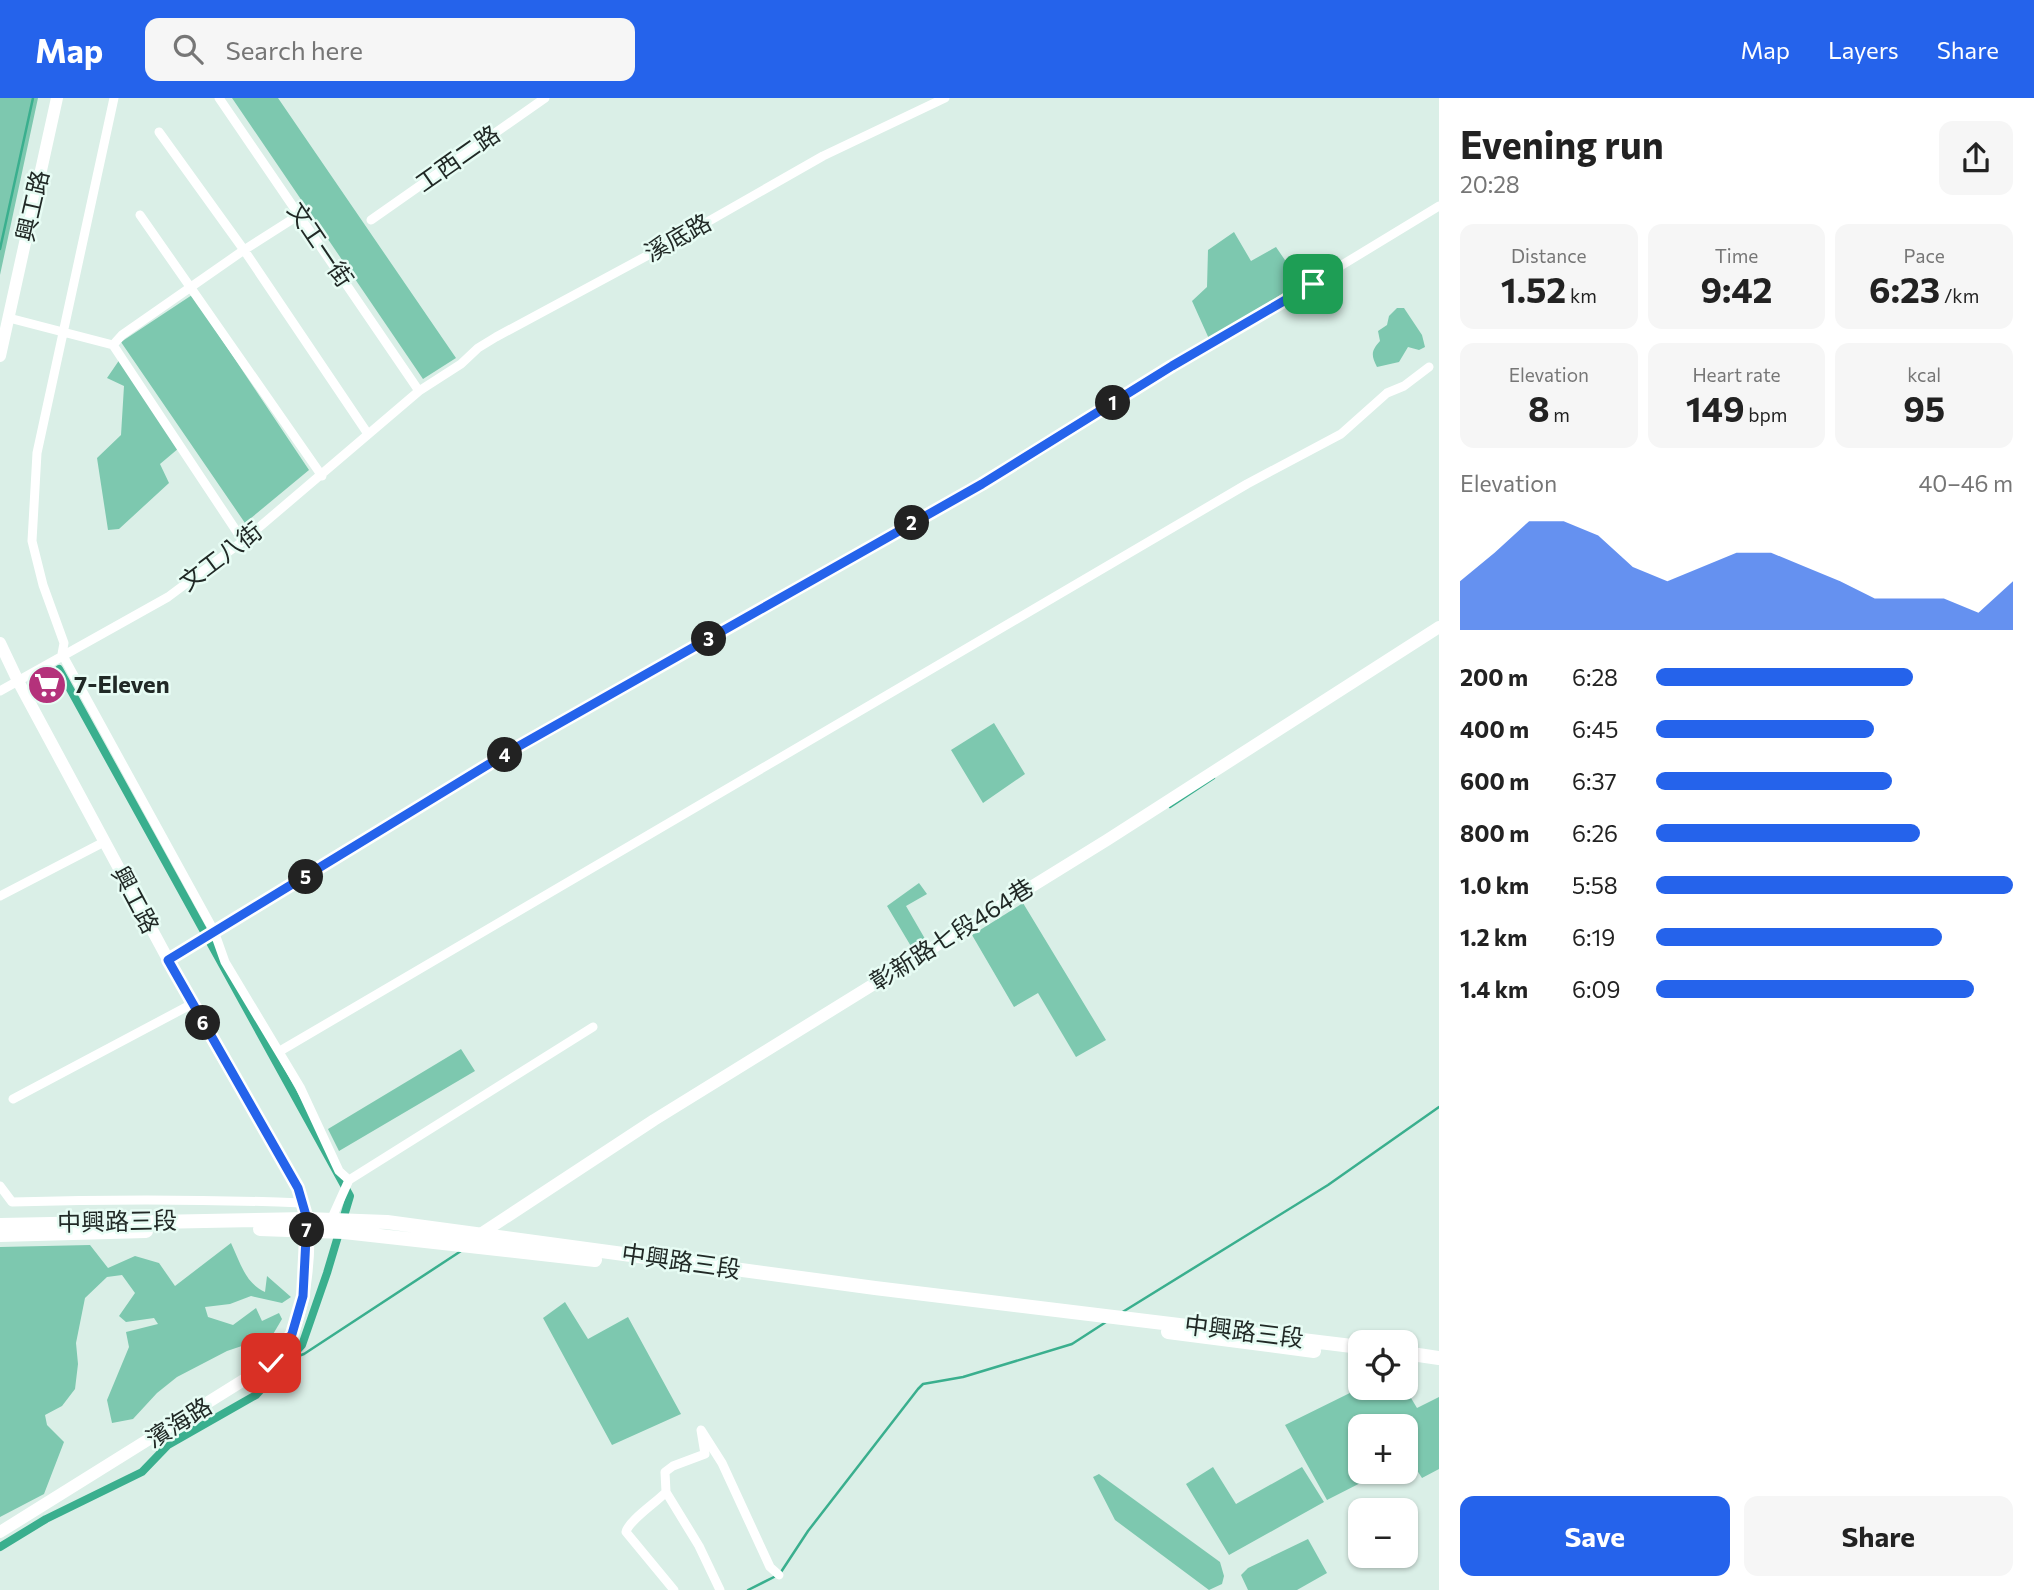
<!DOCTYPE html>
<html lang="en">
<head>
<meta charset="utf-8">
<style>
  :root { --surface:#fff; --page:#f6f6f6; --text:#222; --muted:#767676; --accent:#2563eb }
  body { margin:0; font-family:Commissioner,"Noto Sans TC",sans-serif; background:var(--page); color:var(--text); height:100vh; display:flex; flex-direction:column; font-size:26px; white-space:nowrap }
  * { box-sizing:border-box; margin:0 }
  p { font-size:23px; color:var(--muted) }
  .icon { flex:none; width:38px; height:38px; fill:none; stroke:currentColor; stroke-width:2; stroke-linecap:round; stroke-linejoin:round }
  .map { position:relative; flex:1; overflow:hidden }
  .sheet { display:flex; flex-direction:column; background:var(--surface); width:595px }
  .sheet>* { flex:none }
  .fabs { position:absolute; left:1348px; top:1232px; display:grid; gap:14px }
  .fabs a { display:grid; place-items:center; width:70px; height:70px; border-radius:14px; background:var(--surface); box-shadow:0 2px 5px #0004; font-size:35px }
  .pin { position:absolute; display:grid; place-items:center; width:60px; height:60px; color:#fff; margin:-30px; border-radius:14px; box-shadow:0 4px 10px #0006 }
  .km { position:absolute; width:35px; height:35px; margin:-18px; border-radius:50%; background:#222; color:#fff; font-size:19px; line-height:35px; text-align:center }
  .round { display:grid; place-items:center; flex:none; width:74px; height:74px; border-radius:14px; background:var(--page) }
  .head { display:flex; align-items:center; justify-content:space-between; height:119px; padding:0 21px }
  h1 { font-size:38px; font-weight:700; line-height:52px }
  .stats { display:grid; grid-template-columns:repeat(3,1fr); gap:10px; height:119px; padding:7px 21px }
  .stats div { display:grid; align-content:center; border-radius:14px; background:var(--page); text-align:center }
  .stats b { font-size:35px; font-weight:700 }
  .stats small { font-size:19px; font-weight:400 }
  .stats p { font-size:19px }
  .chart { height:196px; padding:14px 21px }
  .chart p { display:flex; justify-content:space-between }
  .chart svg { width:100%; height:126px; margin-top:7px; fill:var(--accent); opacity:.7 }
  .primary-button { display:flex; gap:14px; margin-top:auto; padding:14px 21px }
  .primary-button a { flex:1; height:80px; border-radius:14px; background:var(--accent); color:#fff; font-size:28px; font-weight:700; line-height:80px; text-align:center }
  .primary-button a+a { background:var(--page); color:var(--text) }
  ul { padding:0 21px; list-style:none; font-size:23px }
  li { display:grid; grid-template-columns:112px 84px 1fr; align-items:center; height:52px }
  li i { height:18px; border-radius:9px; background:var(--accent) }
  header { display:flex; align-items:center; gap:42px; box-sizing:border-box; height:98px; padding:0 35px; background:var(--accent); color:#fff }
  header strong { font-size:33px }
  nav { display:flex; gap:38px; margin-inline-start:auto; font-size:24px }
  .search { width:490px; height:63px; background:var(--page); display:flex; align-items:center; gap:18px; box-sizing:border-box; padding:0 24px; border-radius:14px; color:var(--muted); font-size:26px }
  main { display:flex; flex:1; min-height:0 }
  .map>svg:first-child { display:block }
</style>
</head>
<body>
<header>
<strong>Map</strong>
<div class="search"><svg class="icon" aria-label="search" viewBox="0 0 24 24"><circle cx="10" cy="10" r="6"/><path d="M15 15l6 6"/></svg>Search here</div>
<nav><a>Map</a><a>Layers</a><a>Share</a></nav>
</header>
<main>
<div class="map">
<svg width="1439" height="1492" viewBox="0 0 1439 1492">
  <rect width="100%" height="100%" fill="#daefe7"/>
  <!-- green -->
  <path fill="#7dc8af" d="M0,0H38L0,177Z
    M232,0H278L456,260L423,281Z
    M1234,134L1251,163L1276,149L1300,184L1210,243L1192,203L1207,189L1208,152Z
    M192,197L309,372L245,425L121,244Z
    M1397,210H1404L1422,237L1425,249L1419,252L1408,249L1399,264L1377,269C1371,257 1371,253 1380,243L1378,233L1387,227L1389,218Z
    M120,261L179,350L160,366L169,385L119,431L108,432L97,360L121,337L124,288L107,280Z
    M994,625L1025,676L983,705L951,652Z
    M919,785L927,796L906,808L928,846L915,855L887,808Z
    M1023,805L1106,942L1076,959L1038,895L1014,909L972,837Z
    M461,951L475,973L339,1053L328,1031Z
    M231,1145C240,1164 245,1185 265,1194L267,1178L291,1199L282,1205L251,1198L230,1206L205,1209L208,1219L233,1227L256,1210L262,1223L279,1215L282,1221L272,1238L227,1253L177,1279L157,1295L133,1321L112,1325L107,1302L129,1249L126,1234L158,1226L154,1220L126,1224L119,1218L135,1195L122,1177L107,1179L85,1200L76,1245L78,1266L75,1291L62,1308L45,1317L47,1327L64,1344L44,1396L0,1419V1149L90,1147L108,1170L135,1158L159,1165L175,1188Z
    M565,1204L588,1241L628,1219L681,1316L612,1347L543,1220Z
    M1360,1290H1405L1417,1310L1439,1299V1371L1422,1380L1409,1360L1405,1362V1328H1360V1374H1382L1327,1402L1285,1327Z
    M1213,1369L1236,1406L1302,1369L1324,1404L1229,1457L1186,1386Z
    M1099,1376L1220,1464L1224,1478L1222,1486L1209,1492L1115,1422L1093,1379Z
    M1308,1441L1327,1475L1297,1492H1248L1241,1477L1248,1470Z"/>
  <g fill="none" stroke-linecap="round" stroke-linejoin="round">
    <!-- stream -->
    <path stroke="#3aaf8e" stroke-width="2.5" d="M0,151L33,0
      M1170,709L1214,680
      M1121,1215L1328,1087L1439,1009
      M290,1261L304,1256L461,1153
      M781,1474L808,1433L918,1291L923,1286L963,1279L1072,1246L1106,1224
      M748,1492L776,1478"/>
    <!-- canal -->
    <path stroke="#3aaf8e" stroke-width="8" d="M0,1449L46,1421L142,1374L168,1347L256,1297L302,1247L327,1175L350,1098L59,571"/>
  </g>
  <!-- building -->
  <path fill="#60d0ae" stroke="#889c94" stroke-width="2" d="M53,572L64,593L43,604L32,583Z"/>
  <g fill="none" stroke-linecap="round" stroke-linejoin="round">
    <!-- minor -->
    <path stroke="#fff" stroke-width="9" d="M114,0L37,355L32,443L43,487L64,545L62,556L214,833L225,864L300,989L339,1073L349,1082
      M219,0L419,293
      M159,34L244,152L368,336
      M140,117L322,378
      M371,122L545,0
      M9,220L113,247L243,443
      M113,247L122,237L244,152L299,117
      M0,593L168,499L243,443L419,293L461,266L478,250L496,239L667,147L823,58L945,0
      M0,798L104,744
      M168,862L512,652L982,386L1439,108
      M280,953L1247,386L1341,336L1387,295L1404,288L1429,269
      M13,1001L192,906
      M0,1088L12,1104C109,1101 205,1101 302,1105
      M330,1124L349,1082L593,929
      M666,1394L699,1448L720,1492
      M674,1492L626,1434C628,1423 657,1404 666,1394L665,1374L673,1368L705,1356L701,1332L722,1365L770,1469L779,1477"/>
    <!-- tertiary -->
    <path stroke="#fff" stroke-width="12" d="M0,258L57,0
      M0,545L18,583L192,906L298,1090C301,1100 305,1111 307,1121C311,1152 305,1206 293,1234C288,1245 278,1255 271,1265L0,1434
      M476,1139L654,1022L1107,742L1439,529"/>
    <!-- primary -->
    <path stroke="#fff" stroke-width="14" d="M0,1127L307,1121L387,1124L875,1190L1360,1249
      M260,1131L344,1134L595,1162
      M0,1137L146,1133
      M1168,1234L1314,1253
      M1405,1255L1439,1260"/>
  </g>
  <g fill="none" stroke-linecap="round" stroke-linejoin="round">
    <defs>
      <path id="route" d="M271,1265L292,1236L303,1198L307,1121L298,1090L168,862L512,652L982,386L1172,268L1313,186"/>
    </defs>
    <!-- route casing -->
    <use href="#route" stroke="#fff" stroke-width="14"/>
    <!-- route -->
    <use href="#route" stroke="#2563eb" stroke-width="9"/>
  </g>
  <!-- icons -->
  <defs>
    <symbol id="supermarket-disc" viewBox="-11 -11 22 22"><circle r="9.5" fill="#b4327b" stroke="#e7fcf4"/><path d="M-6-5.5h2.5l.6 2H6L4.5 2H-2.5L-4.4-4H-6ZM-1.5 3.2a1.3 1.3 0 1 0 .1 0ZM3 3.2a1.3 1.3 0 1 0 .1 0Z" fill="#fff"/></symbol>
  </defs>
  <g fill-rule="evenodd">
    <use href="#supermarket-disc" x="25" y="565" width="44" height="44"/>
  </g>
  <g text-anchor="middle" stroke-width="5" stroke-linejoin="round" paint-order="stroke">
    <!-- street labels -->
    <g font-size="24" fill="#212926" stroke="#e7fcf4">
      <text transform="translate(458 61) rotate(-35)" y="8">工西二路</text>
      <text transform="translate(33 108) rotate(-77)" y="8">興工路</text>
      <text transform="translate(678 140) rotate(-29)" y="8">溪底路</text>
      <text transform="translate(320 147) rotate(56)" y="8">文工一街</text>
      <text transform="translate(221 459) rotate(-37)" y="8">文工八街</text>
      <text transform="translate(135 802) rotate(62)" y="8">興工路</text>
      <text transform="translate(952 837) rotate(-32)" y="8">彰新路七段464巷</text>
      <text transform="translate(117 1124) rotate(-1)" y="8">中興路三段</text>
      <text transform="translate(681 1164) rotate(8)" y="8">中興路三段</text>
      <text transform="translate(1244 1234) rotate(7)" y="8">中興路三段</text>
      <text transform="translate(179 1325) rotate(-32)" y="8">濱海路</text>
    </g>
    <!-- poi labels -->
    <g font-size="24" font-weight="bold" fill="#212926" stroke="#e7fcf4" text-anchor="start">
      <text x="74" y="595">7-Eleven</text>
    </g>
  </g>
</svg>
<div class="fabs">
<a><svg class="icon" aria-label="locate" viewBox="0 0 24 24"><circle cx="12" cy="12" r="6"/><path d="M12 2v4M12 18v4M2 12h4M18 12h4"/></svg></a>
<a>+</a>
<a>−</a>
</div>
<div class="pin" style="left:1313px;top:186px;background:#1e9e55"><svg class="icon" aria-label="arrive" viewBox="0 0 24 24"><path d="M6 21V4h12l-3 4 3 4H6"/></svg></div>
<div class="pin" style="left:271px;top:1265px;background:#d93025"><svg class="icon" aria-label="check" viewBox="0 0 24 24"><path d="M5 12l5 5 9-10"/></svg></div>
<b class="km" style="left:1113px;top:305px">1</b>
<b class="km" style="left:912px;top:425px">2</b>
<b class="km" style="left:709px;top:541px">3</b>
<b class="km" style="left:505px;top:657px">4</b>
<b class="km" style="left:306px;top:779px">5</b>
<b class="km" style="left:203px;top:925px">6</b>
<b class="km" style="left:307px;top:1132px">7</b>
</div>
<section class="sheet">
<div class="head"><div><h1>Evening run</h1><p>20:28</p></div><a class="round"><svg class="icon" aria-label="share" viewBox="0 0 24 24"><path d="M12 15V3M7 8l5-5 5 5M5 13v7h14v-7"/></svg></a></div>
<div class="stats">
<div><p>Distance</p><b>1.52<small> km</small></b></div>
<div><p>Time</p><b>9:42</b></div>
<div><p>Pace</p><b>6:23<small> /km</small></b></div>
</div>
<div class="stats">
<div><p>Elevation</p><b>8<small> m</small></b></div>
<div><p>Heart rate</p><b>149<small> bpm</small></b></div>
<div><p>kcal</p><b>95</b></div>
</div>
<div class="chart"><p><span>Elevation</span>40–46 m</p>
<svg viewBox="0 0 160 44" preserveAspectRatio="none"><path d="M0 44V27L10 17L20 6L30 6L40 11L50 22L60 27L70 22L80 17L90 17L100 22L110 27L120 33L130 33L140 33L150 38L160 27V44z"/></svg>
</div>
<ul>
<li><b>200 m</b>6:28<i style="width:72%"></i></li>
<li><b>400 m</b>6:45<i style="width:61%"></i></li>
<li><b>600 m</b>6:37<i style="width:66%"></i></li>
<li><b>800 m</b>6:26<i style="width:74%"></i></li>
<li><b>1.0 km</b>5:58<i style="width:100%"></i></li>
<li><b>1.2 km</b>6:19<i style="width:80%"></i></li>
<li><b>1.4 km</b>6:09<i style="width:89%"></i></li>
</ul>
<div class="primary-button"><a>Save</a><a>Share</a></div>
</section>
</main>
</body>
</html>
